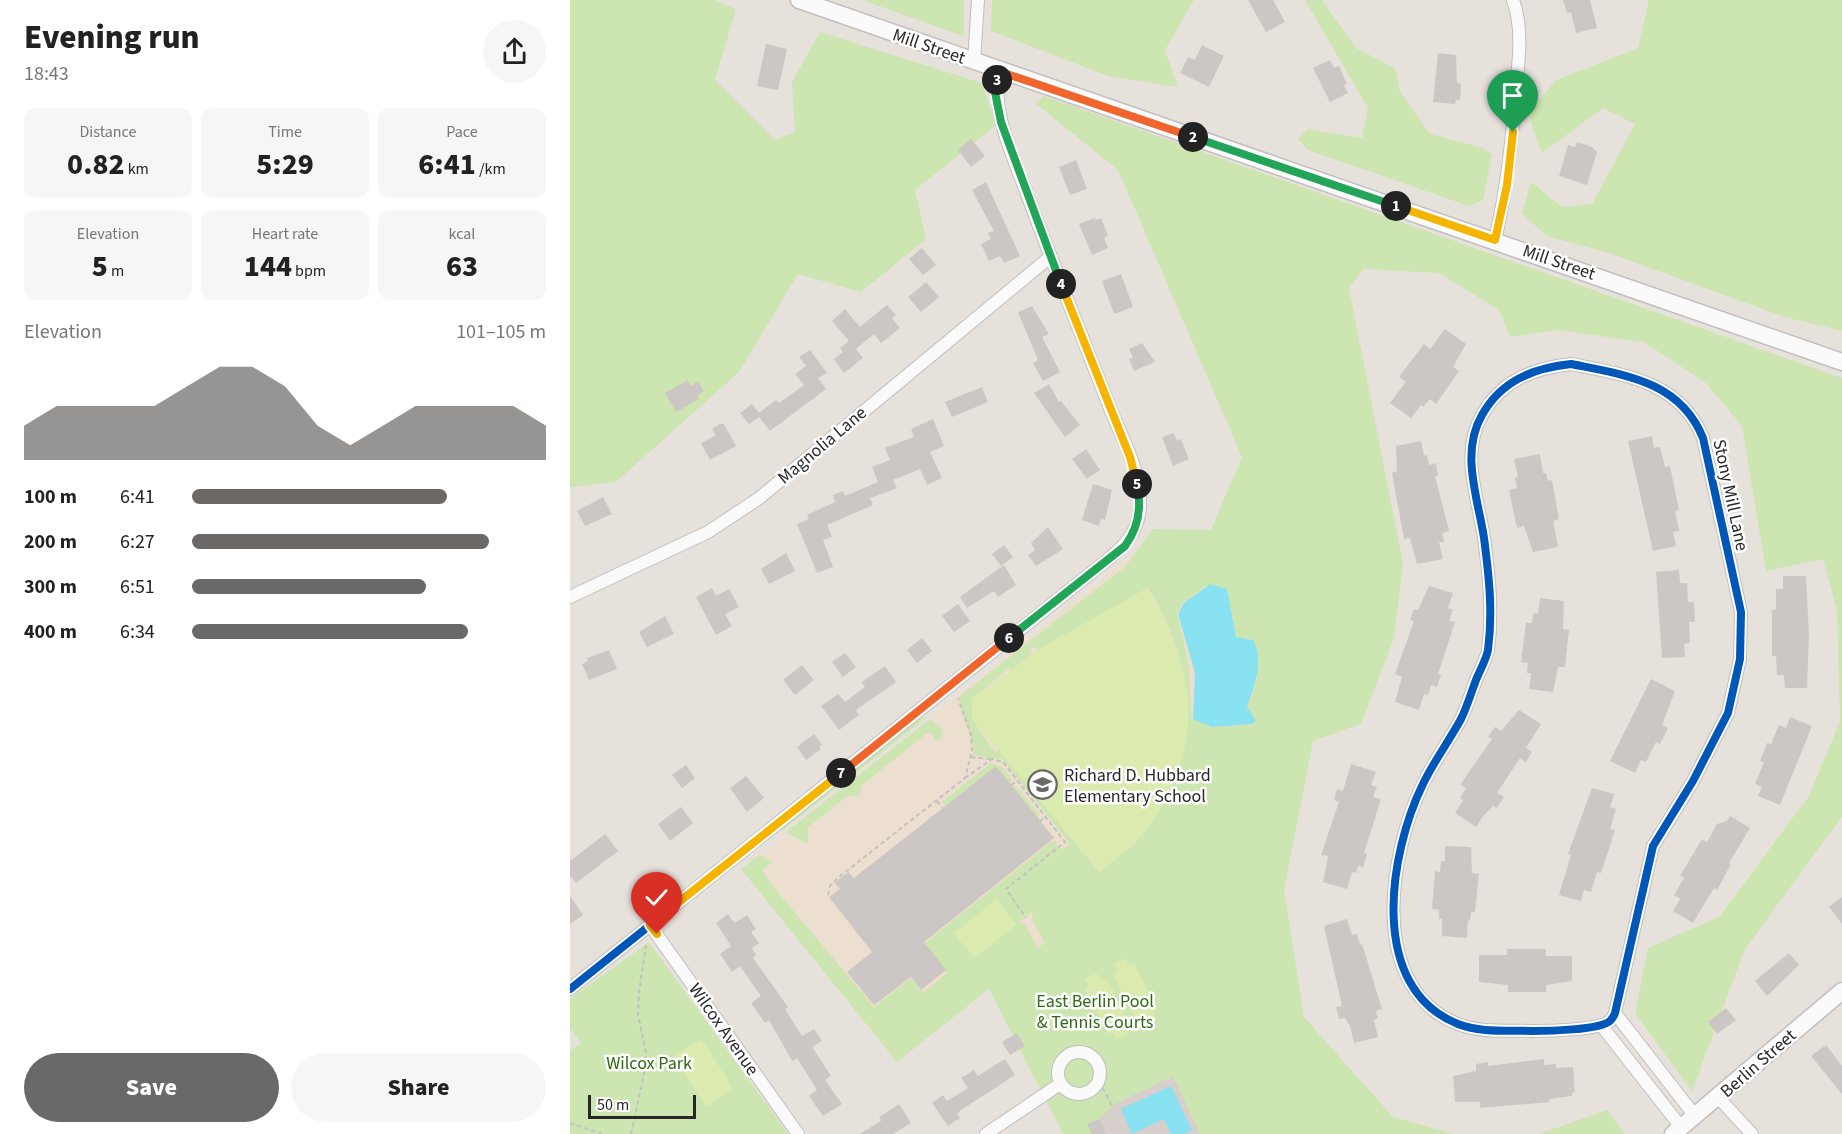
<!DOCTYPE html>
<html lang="en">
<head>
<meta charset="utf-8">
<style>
  :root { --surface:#fff; --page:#f6f6f6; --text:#222; --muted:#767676; --accent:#6b6967 }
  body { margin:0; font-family:"Source Sans 3",sans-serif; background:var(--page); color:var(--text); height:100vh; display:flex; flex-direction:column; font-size:22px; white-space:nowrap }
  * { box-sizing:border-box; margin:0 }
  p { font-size:20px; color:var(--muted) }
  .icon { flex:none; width:33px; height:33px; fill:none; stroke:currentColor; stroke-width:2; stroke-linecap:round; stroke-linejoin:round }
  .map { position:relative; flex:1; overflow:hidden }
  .panel { display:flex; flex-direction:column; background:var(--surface); width:570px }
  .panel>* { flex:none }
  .scale { position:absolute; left:18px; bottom:15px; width:108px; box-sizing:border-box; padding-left:6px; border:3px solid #282828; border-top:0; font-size:16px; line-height:21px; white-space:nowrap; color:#282828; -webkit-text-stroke:4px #fff; paint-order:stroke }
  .pin { position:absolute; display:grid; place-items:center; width:51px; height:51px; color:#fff; margin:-62px -26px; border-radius:50% 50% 50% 0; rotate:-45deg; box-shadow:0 0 6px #0007 }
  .pin .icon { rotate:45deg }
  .km { position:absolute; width:30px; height:30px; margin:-15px; border-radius:50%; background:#222; color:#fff; font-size:16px; line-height:30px; text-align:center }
  .round { display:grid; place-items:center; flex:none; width:63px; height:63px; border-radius:32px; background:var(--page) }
  .overview { display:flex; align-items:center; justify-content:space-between; height:102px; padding:0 24px }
  h1 { font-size:33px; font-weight:800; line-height:45px }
  .metrics { display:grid; grid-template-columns:repeat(3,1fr); gap:9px; height:102px; padding:6px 24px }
  .metrics div { display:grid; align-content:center; border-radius:12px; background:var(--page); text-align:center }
  .metrics b { font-size:30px; font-weight:800 }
  .metrics small { font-size:16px; font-weight:400 }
  .metrics p { font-size:16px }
  .chart { height:168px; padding:12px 24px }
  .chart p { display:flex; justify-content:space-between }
  .chart svg { width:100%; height:108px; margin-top:6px; fill:var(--accent); opacity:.7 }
  .primary-button { display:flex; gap:12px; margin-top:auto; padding:12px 24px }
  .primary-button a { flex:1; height:69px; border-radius:36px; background:var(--accent); color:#fff; font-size:24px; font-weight:800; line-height:69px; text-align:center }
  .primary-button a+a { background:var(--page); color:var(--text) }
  ul { padding:0 24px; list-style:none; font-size:20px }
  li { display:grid; grid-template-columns:96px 72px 1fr; align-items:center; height:45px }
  li i { height:15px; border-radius:8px; background:var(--accent) }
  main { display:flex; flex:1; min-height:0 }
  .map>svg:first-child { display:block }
</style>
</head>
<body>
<main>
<section class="panel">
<div class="overview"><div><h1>Evening run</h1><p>18:43</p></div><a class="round"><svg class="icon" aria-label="share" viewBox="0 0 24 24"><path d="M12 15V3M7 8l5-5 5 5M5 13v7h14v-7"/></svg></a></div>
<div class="metrics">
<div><p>Distance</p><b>0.82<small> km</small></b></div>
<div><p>Time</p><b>5:29</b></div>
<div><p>Pace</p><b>6:41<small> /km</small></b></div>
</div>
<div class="metrics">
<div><p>Elevation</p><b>5<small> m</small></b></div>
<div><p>Heart rate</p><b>144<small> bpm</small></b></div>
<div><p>kcal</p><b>63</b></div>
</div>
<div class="chart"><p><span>Elevation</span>101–105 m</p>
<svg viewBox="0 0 160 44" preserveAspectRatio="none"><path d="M0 44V30L10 22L20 22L30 22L40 22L50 14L60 6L70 6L80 14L90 30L100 38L110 30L120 22L130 22L140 22L150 22L160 30V44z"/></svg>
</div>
<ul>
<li><b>100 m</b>6:41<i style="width:72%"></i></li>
<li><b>200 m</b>6:27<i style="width:84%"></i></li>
<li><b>300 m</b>6:51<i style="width:66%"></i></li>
<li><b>400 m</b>6:34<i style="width:78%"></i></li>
</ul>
<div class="primary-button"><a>Save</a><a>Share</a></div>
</section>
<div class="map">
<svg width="1272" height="1134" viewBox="0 0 1272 1134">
  <rect width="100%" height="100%" fill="#e7e1dc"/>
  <!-- education -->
  <path fill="#ecdfcf" d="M583,529L641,530L731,731L327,1062L173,870L569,549Z"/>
  <!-- green -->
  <path fill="#cde5b1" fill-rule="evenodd" d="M0,0H145L166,9L145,80L205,140L225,132L222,82L250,32L412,83L426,125L345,190L356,239L291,292L228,274L169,372L46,482L0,487Z
    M292,0H394V36H393Z
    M422,0H624L595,50L608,87L538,76L421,31Z
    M735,0H752L786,48L825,68L830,91L860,134L913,148L922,155L913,200L899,206L738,150L728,139L738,129L792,138L798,108Z
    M1079,0H1272V331L1215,317L1036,252L976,236L952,213L961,182L992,207L1022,204L1065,124L1033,108L972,153L958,114L986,80L1068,48Z
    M474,96L1272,378V817L1175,949L1122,1091L1065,1013L1078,948L1149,917L1239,796L1270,721L1267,610L1253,559L1196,571L1172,426L1136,383L1074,342L987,330L940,337L929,310L869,273L794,269L779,288L833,564L824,638L791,724L743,741L714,890L734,1017L823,1117L884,1134H493L419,989L327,1062L171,869L189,855L203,862L192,870L202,885L304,1007L341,978L353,993L377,973L355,943L484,840L492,850L500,844L433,760L404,755C404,731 387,716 391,695L556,566L583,529L641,530L672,457L548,170L465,103ZM634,587L657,589L666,637L683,640L687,681L677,707L686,721L682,724L643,727L623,719L621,713L619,666L607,613L613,603ZM578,588C635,682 633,765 559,850V847L529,872L429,750L425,752L402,719V699L439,668L441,670L462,655L460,650L465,646L468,650ZM462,912L463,922L475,942L468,948L456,926L449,922Z
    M357,717L212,831L211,832L213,826L348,718Z
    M360,719L373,730L371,738L366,741L362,733L356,734L291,786L290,796H278L238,827V844L216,832Z
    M421,763L432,767L442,780L440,783L426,766L375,806L372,802Z
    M446,786L469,814L468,819L443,787Z
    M79,942L218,1134H0V1051L11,1043L0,1028V999Z
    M1037,1110L1055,1134H969Z"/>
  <!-- pitch -->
  <path fill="#dbeaae" d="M577,588C605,635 629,695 614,750C612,760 607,770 603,780C587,823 567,846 529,871L402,719V699L474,646Z
    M427,899L447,925L404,958L384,933Z
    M555,958L559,966L564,963L587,1009L583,1011L586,1019L575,1025L571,1017L566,1020L543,974L547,972L544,964Z
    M527,973L531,980L536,978L559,1023L555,1026L558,1033L546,1039L543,1032L538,1034L515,989L519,986L515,979Z
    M131,1039L164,1089L136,1107L103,1057Z"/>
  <!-- plaza -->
  <path fill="#d6cfcb" d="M603,1076L630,1134H614L621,1131L594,1119L601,1134H536L529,1119L545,1104Z"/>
  <!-- water -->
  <path fill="#88e2f1" d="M640,584L657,589L666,637L683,640C694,660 685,686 677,707L686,721L682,724L642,727L623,719L625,673L608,614L614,603Z
    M601,1086L622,1130L614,1134H601L594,1119L562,1134L551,1109Z"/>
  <!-- building -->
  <path fill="#ccc7c4" d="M678,0H703L715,22L696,32Z
    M993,0H1020L1027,28L1006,33L1001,12L997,13Z
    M196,44L217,49L208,90L187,86Z
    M632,45L654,56L639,87L610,73L618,57L625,60Z
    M868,53L886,55L887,83L891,84L890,100H886L885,104L863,102Z
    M760,60L764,68L769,66L777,84L774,85L778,93L760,102L743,68Z
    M401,139L415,156L401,167L388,150Z
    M1007,142L1022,147L1027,152L1017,185L989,176L998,145L1005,147Z
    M506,160L517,189L500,195L489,167Z
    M416,182L450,256L434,263L430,256L419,261L411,244L421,239L418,233L424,231L402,190Z
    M525,218L526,220L531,218L538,236L534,238L538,248L522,255L509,224Z
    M352,248L366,265L353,275L339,259Z
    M551,274L563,307L544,314L532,281Z
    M356,282L369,297L351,312L338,297Z
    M317,305L326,315L322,318L330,328L311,343L304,334L286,349L293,358L274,373L264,359L273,352L270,348L279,341L262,321L275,309L290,327Z
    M462,306L479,334L472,337L490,372L473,381L463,363L468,360L448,312Z
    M875,329L896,344L883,367L889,371L866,404L860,399L853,407L851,405L841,418L820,403L836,382L829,377L854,344L860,349Z
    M572,343L585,362L564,371L559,359L563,358L559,349Z
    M240,350L257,373L248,378L256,389L200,431L189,417L179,424L170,413L182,404L189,413L206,400L209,403L234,385L225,374L236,366L229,357Z
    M118,380L121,386L128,381L134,391L127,396L129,399L106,412L95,393Z
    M479,384L489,402L491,401L510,425L495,437L464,393Z
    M412,387L418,402L382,417L375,402Z
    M363,419L374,446L360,452L372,478L357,485L350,469L323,480L327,488L300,498L303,505L257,525L262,537L253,540L263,567L247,573L227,524L239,519L237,515L265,502L263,495L273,491L275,496L308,482L302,467L320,460L315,448L344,437L341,429Z
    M150,424H154L166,446L140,460L131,443L146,435L142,429Z
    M604,433L607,441L611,439L619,459L603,466L592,437Z
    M1082,436L1084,448L1090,447L1095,467L1100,466L1109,510L1105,511L1109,531L1103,532L1106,546L1083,551L1058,441Z
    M851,441L854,456L857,455L859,465L866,463L868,476H865L879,531L872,533L874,542H869L873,559L847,564L840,538L834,539L822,473L827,471L826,446Z
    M516,449L530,470L517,479L502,459Z
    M970,454L973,473H976L978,481L982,480L989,519L983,521L988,547L963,552L954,526L947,528L939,490L947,488L945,478L948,477L944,459Z
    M523,484L542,490L535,520L531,519L529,526L512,520Z
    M33,497L42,514L15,526L7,511Z
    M478,527L493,549L466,566L458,555L465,550L461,543Z
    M434,545L443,557L431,566L422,554Z
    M216,553L225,571L199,584L191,569Z
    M434,565L446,585L428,597L424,591L397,608L390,597Z
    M1109,570L1110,583H1117L1118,602H1124L1125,622H1119L1120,643L1114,644L1115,657L1092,658L1086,572Z
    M1213,576H1236L1239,636L1237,688H1215L1214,675H1207L1206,656H1202V610H1206V589H1213Z
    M859,586L883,593L878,608L883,610L879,621L885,622L868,674L871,675L867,687L861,685L858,695L854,694L849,710L825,702L832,677L825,674L844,621L840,620L844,609L848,610Z
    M142,588L146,596L159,589L169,607L155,614L162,626L146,635L126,597Z
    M970,598L994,601L993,629L999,630L995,667H988L983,692L959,689L961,673H957L958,663L951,662L956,623H962L963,613L968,614Z
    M388,604L400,621L384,632L372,616Z
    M95,616L104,634L77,647L69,632Z
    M352,638L362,651L347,663L337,650Z
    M39,650L47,669L19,680L12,664L18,661L17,658Z
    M275,653L286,667L273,677L262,662Z
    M232,665L244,680L225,695L213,680Z
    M315,666L326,682L286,710L289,715L269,730L251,706L268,694L275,702L295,687L292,682Z
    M1081,679L1105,691L1092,725L1098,728L1090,744L1086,742L1076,762L1071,760L1065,773L1040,761Z
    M949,710L971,724L956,748L962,752L956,762L950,758L927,793L934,797L927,808L923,806L914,815L906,827L885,813L893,800L890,798L896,788L890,785L922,739L918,737L925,727L931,731Z
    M1220,717L1242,726L1210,805L1188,796L1192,787L1185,784L1194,762L1190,761L1197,743L1201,744L1209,725L1216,728Z
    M244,734L252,745L249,747L251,749L236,760L227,747Z
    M781,764L806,772L801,785L807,787L803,797L811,799L794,853L797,854L793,867L788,866L786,873L782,872L777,889L753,882L758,856L751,855L769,802L764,800L767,789L773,791Z
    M116,765L125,778L112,788L102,775Z
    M426,766L484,838L354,942L376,970L351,990L341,977L304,1005L277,972L302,952L259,897L270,889L265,883L278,872L284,878Z
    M176,776L194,798L177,812L160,788Z
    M1022,788L1044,794L1040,807L1046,809L1040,829L1045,830L1031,873L1027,872L1021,892L1014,890L1011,901L989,895L1001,855L998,854Z
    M111,807L123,823L100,841L88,824Z
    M1160,816L1180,828L1159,863L1161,864L1147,890L1144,888L1123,923L1103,911L1110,899L1104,895L1114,878L1110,876L1132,839L1137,842L1147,824L1157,821Z
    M35,834L48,851L6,883L0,876V861Z
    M875,846L901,847L902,873L909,874L905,912H901L900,921L898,920L897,938L872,936V919H869V910L862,909L865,871L870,872L871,861H875Z
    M0,896L13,915L0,924Z
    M1272,897V924L1259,907Z
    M158,914L164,923L177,915L186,929L181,932L189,943L182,948L186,955L183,958L218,1007L215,1009L232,1036L244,1029L252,1041L242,1047L261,1076L255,1080L272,1104L253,1116L239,1096L247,1090L227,1058L222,1061L199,1020L195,1023L181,1003L191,996L170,966L162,972L150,954L161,946L146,923Z
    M777,919L782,935L787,934L790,945L792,944L812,1009L806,1011L808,1018L804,1020L808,1037L784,1043L780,1026L775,1018L769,1019L766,1007L772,1006L754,926Z
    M937,949H976V956H1002V981L976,985V992H938V985L909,982V955H937Z
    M1219,953L1229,965L1197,996L1185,981Z
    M1156,1008L1166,1020L1147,1034L1138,1022Z
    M447,1033L455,1046L440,1055L432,1042Z
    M1256,1045L1272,1066V1094L1241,1056Z
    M435,1059L445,1075L391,1110L387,1114L390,1118L378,1126L362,1103L373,1095L377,1101L398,1088L391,1078L404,1070L408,1076Z
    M974,1059V1065L986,1064V1068L1003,1067L1005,1092L1002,1093V1096L979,1099L980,1102L910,1108V1102H885L883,1076L906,1071V1064L918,1062V1066Z
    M329,1104L341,1123L323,1134H290L311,1121L309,1117Z
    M529,1119L536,1134H522L517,1124Z"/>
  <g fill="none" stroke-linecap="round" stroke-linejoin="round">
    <defs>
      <path id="street" d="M404,62L408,0
        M925,240C937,189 942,139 946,88C949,59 953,28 943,0
        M1001,364C1055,375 1110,381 1133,438L1171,612L1170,659L1158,713L1123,781L1083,846L1045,1013C1044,1016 1042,1019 1040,1021C1030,1030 977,1031 962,1031C938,1030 911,1033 888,1024C797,988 819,853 853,784C864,761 879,741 891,719C897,707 901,693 906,680C910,670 916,660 918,650C923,612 919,576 914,538C908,498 890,453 912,415C931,381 963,368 1001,364Z
        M0,597L138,532L188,499L480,257
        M80,925L228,1134
        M0,989L521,573C540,557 562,544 568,519C577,484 555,443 541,411C514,341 486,272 460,202C445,160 422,117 428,71
        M1045,1013L1125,1116
        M1031,1025L1111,1127
        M488 1073a21 21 0 1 1 42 0a21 21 0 1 1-42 0Z
        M1148,1097L1182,1134
        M416,1134L490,1084"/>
      <path id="secondary" d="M229,0L1272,362
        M1103,1134L1272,991"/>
    </defs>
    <!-- street casing -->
    <use href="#street" stroke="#c0bebf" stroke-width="14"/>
    <!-- secondary casing -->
    <use href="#secondary" stroke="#c0bebf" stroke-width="19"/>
    <!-- path -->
    <path stroke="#c3c2c1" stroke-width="2" stroke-dasharray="4.5 3" stroke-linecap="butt" d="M401,757L422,759
      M395,778L422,759L433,762L495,842L436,889L456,918
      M441,785L447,781
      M367,801L372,808
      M470,821L476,817
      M258,895L260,886L269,877L395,778L402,751L401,735L388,698
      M529,1081L542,1106
      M0,1123L32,1134
      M61,1134L74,1074L76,1053L68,1014L69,993L76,945"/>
    <!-- street -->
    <use href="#street" stroke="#fbfafa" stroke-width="12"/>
    <!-- secondary -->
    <use href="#secondary" stroke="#fbfafa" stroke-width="16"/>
    <defs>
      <path id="cycleway" d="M1001,364C1055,375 1110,381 1133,438L1171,612L1170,659L1158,713L1123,781L1083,846L1045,1013C1044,1016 1042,1019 1040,1021C1030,1030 977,1031 962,1031C938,1030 911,1033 888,1024C797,988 819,853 853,784C864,761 879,741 891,719C897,707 901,693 906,680C910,670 916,660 918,650C923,612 919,576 914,538C908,498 890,453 912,415C931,381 963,368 1001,364Z
        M0,989L521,573C540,557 562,544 568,519C577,484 555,443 541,411C514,341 486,272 460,202C445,160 422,117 428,71"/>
    </defs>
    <!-- cycleway casing -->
    <use href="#cycleway" stroke="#fff" stroke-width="11"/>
    <!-- cycleway -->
    <use href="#cycleway" stroke="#0057b8" stroke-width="8"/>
  </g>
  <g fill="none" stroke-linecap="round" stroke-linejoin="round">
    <defs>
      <path id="split-1" d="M826,206L925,240L937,185L943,132"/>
      <path id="split-2" d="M623,137L826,206"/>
      <path id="split-3" d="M427,80L428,71L623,137"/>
      <path id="split-4" d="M427,80L425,92L431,122L491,284"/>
      <path id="split-5" d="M491,284L560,457L567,484"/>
      <path id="split-6" d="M439,638L555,546C569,527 572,507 567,484"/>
      <path id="split-7" d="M271,773L439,638"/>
      <path id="split-8" d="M87,934L80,925L271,773"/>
    </defs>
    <!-- split-1 casing -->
    <use href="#split-1" stroke="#fff" stroke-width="12"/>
    <!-- split-2 casing -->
    <use href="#split-2" stroke="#fff" stroke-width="12"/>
    <!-- split-3 casing -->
    <use href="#split-3" stroke="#fff" stroke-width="12"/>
    <!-- split-4 casing -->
    <use href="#split-4" stroke="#fff" stroke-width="12"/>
    <!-- split-5 casing -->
    <use href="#split-5" stroke="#fff" stroke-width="12"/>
    <!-- split-6 casing -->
    <use href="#split-6" stroke="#fff" stroke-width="12"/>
    <!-- split-7 casing -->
    <use href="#split-7" stroke="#fff" stroke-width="12"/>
    <!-- split-8 casing -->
    <use href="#split-8" stroke="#fff" stroke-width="12"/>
    <!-- split-1 -->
    <use href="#split-1" stroke="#f5b400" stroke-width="8"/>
    <!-- split-2 -->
    <use href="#split-2" stroke="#22a559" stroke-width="8"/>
    <!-- split-3 -->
    <use href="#split-3" stroke="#f0652b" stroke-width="8"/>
    <!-- split-4 -->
    <use href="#split-4" stroke="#22a559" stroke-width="8"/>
    <!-- split-5 -->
    <use href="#split-5" stroke="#f5b400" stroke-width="8"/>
    <!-- split-6 -->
    <use href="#split-6" stroke="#22a559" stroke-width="8"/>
    <!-- split-7 -->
    <use href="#split-7" stroke="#f0652b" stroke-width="8"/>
    <!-- split-8 -->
    <use href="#split-8" stroke="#f5b400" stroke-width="8"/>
  </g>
  <!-- icons -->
  <defs>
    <symbol id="school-ring" viewBox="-11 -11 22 22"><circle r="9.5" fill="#fff" stroke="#6b6967" stroke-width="1.5"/><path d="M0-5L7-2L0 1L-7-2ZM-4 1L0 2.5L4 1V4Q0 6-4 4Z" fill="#6b6967"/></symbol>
  </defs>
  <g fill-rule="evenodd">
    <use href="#school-ring" x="456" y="768" width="33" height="33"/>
  </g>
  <g text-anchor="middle" stroke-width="5" stroke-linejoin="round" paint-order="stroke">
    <!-- street labels -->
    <g font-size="18" fill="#282828" stroke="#fff">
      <text transform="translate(359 46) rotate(19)" y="6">Mill Street</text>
      <text transform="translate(989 262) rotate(19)" y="6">Mill Street</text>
      <text transform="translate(252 445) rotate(-40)" y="6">Magnolia Lane</text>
      <text transform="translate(1161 495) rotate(78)" y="6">Stony Mill Lane</text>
      <text transform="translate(154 1029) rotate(55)" y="6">Wilcox Avenue</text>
      <text transform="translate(1188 1063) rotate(-41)" y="6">Berlin Street</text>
    </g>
    <!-- poi labels -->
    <g font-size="18" fill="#282828" stroke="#fff" text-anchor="start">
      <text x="494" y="781">Richard D. Hubbard<tspan x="494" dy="21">Elementary School</tspan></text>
    </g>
    <!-- park labels -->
    <g font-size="18" fill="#2f6a12" stroke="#fff">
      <text x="525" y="1007">East Berlin Pool<tspan x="525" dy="21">&amp; Tennis Courts</tspan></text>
      <text x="79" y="1069">Wilcox Park</text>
    </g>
  </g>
</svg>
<div class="scale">50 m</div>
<div class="pin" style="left:943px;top:132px;background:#1e9e55"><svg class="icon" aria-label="arrive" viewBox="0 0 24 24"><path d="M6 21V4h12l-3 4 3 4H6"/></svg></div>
<div class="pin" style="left:87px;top:934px;background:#d93025"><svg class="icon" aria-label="check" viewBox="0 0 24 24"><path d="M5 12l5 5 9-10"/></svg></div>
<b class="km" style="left:826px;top:206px">1</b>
<b class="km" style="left:623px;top:137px">2</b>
<b class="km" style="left:427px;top:80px">3</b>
<b class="km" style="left:491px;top:284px">4</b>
<b class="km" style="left:567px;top:484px">5</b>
<b class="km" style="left:439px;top:638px">6</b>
<b class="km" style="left:271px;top:773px">7</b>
</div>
</main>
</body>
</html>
